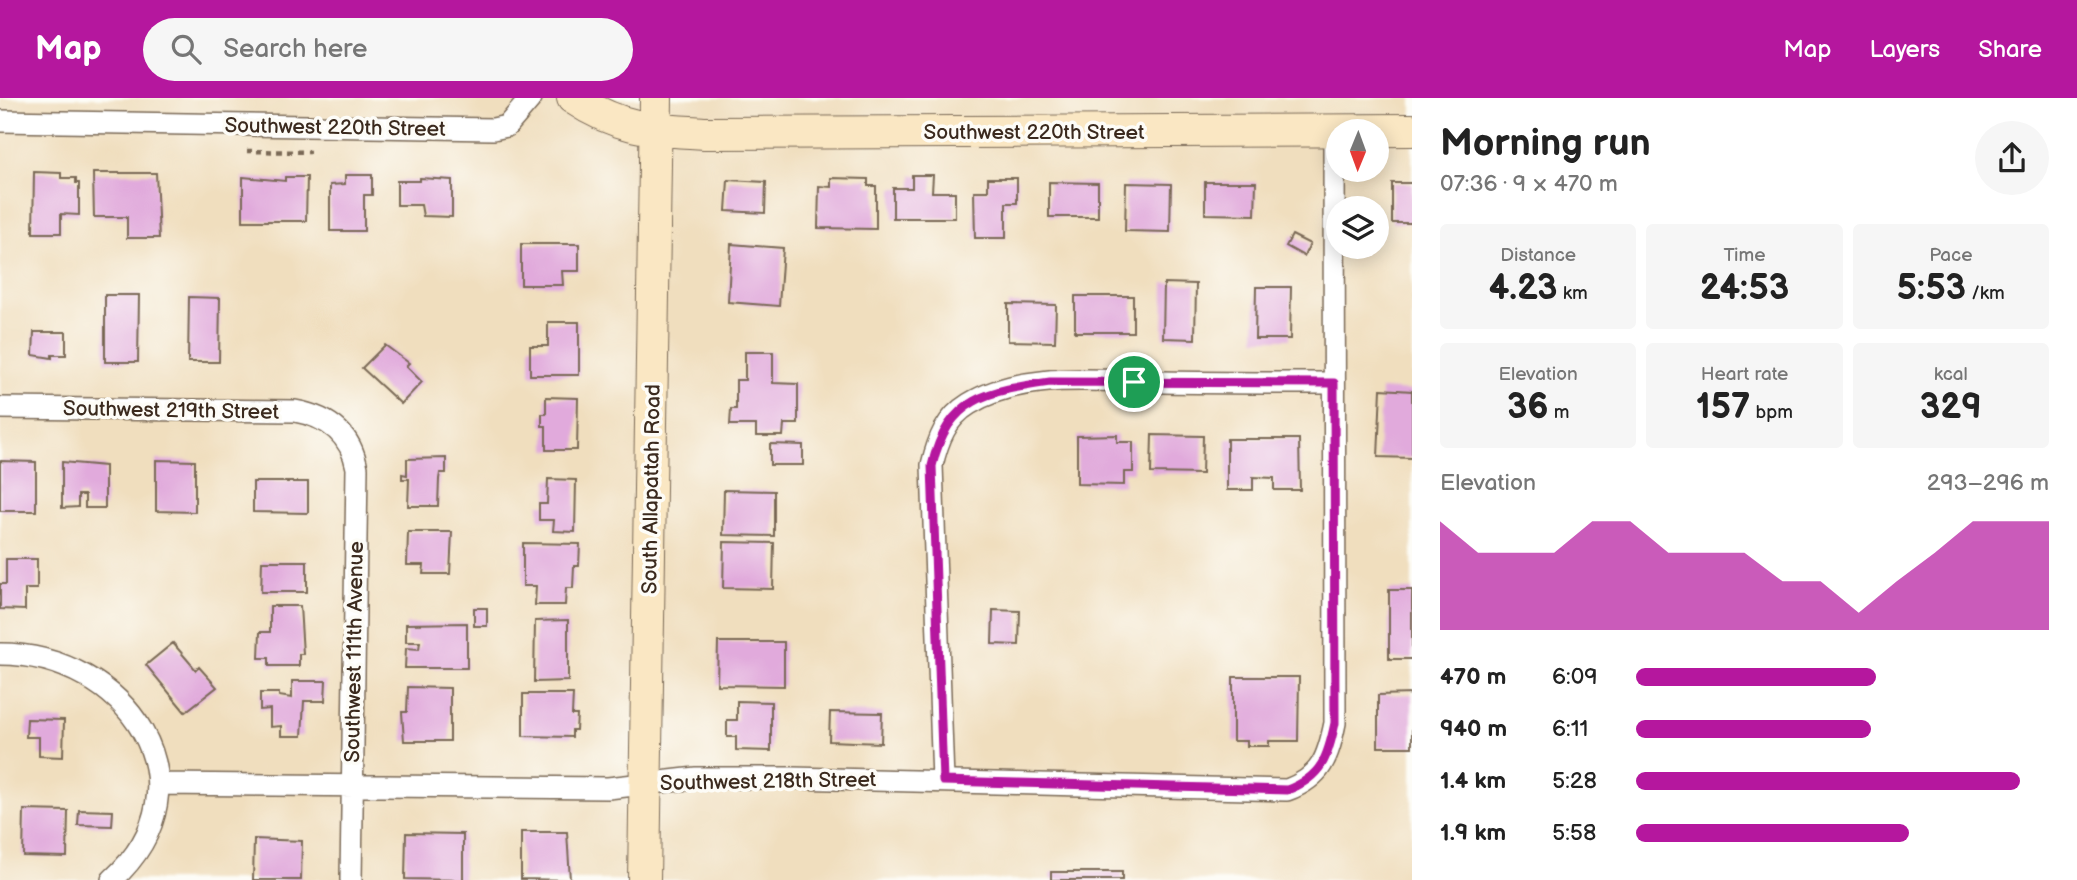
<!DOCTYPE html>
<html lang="en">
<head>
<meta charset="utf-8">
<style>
  :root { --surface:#fff; --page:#f6f6f6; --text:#222; --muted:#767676; --accent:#b5179e }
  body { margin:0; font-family:"Balsamiq Sans",sans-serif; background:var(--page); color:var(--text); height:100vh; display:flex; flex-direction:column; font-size:26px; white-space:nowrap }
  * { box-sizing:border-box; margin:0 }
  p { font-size:23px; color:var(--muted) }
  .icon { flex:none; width:38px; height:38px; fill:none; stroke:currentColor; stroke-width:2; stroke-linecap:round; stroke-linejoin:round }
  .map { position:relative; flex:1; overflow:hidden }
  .panel { display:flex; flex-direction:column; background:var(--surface); width:665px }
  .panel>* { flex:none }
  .needle { width:46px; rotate:181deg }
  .tools { position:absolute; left:1326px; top:21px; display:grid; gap:14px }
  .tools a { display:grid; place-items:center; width:63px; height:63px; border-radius:50%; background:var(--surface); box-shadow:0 4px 18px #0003; font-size:35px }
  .pin { position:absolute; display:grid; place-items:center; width:60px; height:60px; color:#fff; margin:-30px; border:4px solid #fff; border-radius:50%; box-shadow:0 2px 7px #0007 }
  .round { display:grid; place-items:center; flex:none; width:74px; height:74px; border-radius:37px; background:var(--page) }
  .overview { display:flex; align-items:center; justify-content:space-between; height:119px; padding:0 28px }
  h1 { font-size:38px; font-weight:800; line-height:52px }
  .metrics { display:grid; grid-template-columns:repeat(3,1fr); gap:10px; height:119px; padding:7px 28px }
  .metrics div { display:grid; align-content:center; border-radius:7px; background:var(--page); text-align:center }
  .metrics b { font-size:35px; font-weight:800 }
  .metrics small { font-size:19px; font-weight:400 }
  .metrics p { font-size:19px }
  .chart { height:196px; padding:14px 28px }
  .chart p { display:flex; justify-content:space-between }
  .chart svg { width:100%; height:126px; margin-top:7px; fill:var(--accent); opacity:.7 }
  ul { padding:0 28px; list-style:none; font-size:23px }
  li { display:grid; grid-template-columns:112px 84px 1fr; align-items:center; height:52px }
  li i { height:18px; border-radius:9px; background:var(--accent) }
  header { display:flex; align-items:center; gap:42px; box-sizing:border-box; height:98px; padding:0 35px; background:var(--accent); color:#fff }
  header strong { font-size:33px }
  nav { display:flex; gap:38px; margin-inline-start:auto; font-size:24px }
  .search { width:490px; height:63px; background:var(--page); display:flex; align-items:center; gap:18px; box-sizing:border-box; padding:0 24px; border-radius:38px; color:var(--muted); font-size:26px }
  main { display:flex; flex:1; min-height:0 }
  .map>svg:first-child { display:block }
</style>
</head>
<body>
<header>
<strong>Map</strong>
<div class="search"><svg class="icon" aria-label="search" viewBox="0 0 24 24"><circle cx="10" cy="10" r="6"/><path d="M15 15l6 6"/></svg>Search here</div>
<nav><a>Map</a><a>Layers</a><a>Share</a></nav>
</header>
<main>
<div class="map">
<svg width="1412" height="782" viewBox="0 0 1412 782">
  <rect width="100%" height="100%" fill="#fdfcf7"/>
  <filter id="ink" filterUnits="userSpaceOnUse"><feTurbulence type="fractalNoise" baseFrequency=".0143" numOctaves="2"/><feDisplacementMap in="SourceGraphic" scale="14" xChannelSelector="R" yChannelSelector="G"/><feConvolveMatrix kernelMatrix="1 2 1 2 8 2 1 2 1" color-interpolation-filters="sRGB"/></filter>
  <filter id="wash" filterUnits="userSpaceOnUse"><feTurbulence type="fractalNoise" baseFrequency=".00686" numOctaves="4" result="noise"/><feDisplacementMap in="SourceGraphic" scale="28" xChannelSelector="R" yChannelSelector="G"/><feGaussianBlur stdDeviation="1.57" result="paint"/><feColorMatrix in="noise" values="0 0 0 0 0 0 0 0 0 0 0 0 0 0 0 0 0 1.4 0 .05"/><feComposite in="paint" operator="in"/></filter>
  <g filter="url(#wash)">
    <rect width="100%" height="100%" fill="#f0debe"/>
    <g id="blocks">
      <!-- building -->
      <path fill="#e1aadc" d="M34,74L61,75V80H76V85H79V117L61,116V135H33Z
        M93,75H156L159,140H127V119H94Z
        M345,77H372V97H364V133H330V87L345,86Z
        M912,77H933L932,94H955V120H893V90H912Z
        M243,79L285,83V79H307L306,123H243Z
        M420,80L452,82V119L423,118L421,107H397V83H420Z
        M831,80L868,81V88H876V131L818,130L819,88L831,89Z
        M988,80H1017V105H1006V140H975L974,93H988Z
        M728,82L766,84L765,115L726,113Z
        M1049,84L1098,85V119H1049Z
        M1205,84H1256L1255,117L1205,116Z
        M1126,85L1171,86L1170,134L1125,133Z
        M1392,85H1412V125H1392Z
        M1292,137L1310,146L1304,158L1286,148Z
        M521,146H579V173H562L563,187H521Z
        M731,146L783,150L779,208L728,204Z
        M1164,185L1196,186L1195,241L1163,240Z
        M1256,189H1291L1290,241H1255Z
        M105,197H139L138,264H105Z
        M1075,198H1133V234H1075Z
        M189,199L220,200L219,264H188Z
        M1008,206L1056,207L1055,244L1008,243Z
        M548,224H579V277H530V248H548Z
        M34,234H66V257H52V260L33,257Z
        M385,247L409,265L406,268L422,284L401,306L362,270Z
        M745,254H773V285L798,286V326H784L783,338H756V327H730L731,311H736V282H745Z
        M1381,291L1412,293V360L1378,359Z
        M546,299L578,300L577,352H546V328H542V316H546Z
        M1117,337V344H1133V374H1124V387L1077,386V338Z
        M1152,337L1203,338L1202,376L1151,375Z
        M1227,341H1299L1300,392H1274V380L1253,379V392H1227Z
        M770,346L803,347V367H770Z
        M446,360V375H440L439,381L438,408H408L409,381H402V376L407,377V361Z
        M156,362L195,363V414L156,413Z
        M0,363L36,364V413H0Z
        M62,364L105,368V410H85V397H78V409L62,410Z
        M548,381L576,382L575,434L553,433L554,422H539V406H547Z
        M253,384H308V415L253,414Z
        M724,392L774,393V438L723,437Z
        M408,434H452L450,476H423L424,467H407Z
        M724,444L774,445L773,491L723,490Z
        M523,445L580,446L579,468H574L573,490H566L565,507H535L536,488H523Z
        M6,461H37V491H25V512L0,511V486H6Z
        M262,463H307V494H261Z
        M1389,492H1412V561H1389Z
        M270,508H300L303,556H299V568H269V560H259L260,534H270Z
        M474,510H487V528H474Z
        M993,512L1020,513L1019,547L992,546Z
        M568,522V583L534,584L535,523Z
        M467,525V570H405L406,550L419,551L420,544H406V526Z
        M718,544H784V588L717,587Z
        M173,545L196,572L199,569L217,589L185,614L146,567Z
        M1233,579H1299L1298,643H1269V648H1247V643H1233Z
        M292,583H326L325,603H304L302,638H281V628L270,629V611L260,612V595H279V598L292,600Z
        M408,589L450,590V643H404L402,614H407Z
        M523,596H573L572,617H577L576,632H572V639L523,638Z
        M1412,596V649H1378V597Z
        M737,603L771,604V653L736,652V639H727V622H737Z
        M830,614L882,615L881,645L829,643Z
        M27,621L64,622L63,659L39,658V639H26Z
        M24,712L68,713L67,759L23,758Z
        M79,712L113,713L112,728L78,727Z
        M521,734H567L570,782L521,781Z
        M406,735L463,736V782L405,781Z
        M254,741L302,743L301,782H253Z
        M1051,774H1122V782H1051Z"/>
    </g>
  </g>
  <g filter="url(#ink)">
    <use href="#blocks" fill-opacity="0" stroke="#7a6956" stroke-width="2"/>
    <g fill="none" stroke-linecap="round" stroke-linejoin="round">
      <defs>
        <path id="street" d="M0,23L493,31L507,28L531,0
          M0,310L295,313C328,319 351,336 357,370L351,782
          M0,556C125,556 217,686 112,782
          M943,683L932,367C938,342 946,320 969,306C1024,272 1102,284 1163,284C1220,285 1277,285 1334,285
          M160,686L608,690L696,680H792L1287,692C1322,679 1328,659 1335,625L1334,32"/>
        <path id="secondary" d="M573,0C619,31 652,32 706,35L1412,32
          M644,782L656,0"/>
      </defs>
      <!-- street casing -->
      <use href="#street" stroke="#7a6956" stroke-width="24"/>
      <!-- secondary casing -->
      <use href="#secondary" stroke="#7a6956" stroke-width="34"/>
      <!-- path -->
      <path stroke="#7a6956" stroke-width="4.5" stroke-dasharray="5 5" stroke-linecap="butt" d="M247,53L310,54"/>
      <!-- street -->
      <use href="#street" stroke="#fff" stroke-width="21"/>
      <!-- secondary -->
      <use href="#secondary" stroke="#fae7c3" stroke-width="32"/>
    </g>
  </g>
  <g fill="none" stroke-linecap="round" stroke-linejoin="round" filter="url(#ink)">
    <defs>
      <path id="route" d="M1050,284L1334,285L1335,625C1328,659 1322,679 1287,692L943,683L932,368C948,299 988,293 1050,284Z"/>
    </defs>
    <!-- route casing -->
    <use href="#route" stroke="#fff" stroke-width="14"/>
    <!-- route -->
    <use href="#route" stroke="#b5179e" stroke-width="9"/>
  </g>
  <g text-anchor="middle" stroke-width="7" stroke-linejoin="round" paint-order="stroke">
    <!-- street labels -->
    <g font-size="21" fill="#3b2a1e" stroke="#fdfcf7">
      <text transform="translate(335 29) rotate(1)" y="7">Southwest 220th Street</text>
      <text x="1034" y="41">Southwest 220th Street</text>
      <text transform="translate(171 312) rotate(1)" y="7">Southwest 219th Street</text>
      <text transform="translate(651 391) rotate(-89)" y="7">South Allapattah Road</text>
      <text transform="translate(354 554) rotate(-89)" y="7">Southwest 111th Avenue</text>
      <text transform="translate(768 683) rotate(-1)" y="7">Southwest 218th Street</text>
    </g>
  </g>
</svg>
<div class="tools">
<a><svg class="needle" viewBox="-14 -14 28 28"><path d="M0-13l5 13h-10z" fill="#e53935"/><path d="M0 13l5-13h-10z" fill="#767676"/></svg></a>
<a><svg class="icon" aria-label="layers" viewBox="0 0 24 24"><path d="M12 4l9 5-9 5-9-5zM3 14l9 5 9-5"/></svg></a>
</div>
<div class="pin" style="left:1134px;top:284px;background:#1e9e55"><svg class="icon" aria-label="arrive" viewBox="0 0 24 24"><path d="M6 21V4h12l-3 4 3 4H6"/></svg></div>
</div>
<section class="panel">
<div class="overview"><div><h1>Morning run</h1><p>07:36 · 9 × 470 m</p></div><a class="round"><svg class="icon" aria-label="share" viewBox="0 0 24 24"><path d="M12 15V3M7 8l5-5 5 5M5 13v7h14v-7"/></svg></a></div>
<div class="metrics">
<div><p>Distance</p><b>4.23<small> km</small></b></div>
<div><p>Time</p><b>24:53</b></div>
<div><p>Pace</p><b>5:53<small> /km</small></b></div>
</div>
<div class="metrics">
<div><p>Elevation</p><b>36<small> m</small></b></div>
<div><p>Heart rate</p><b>157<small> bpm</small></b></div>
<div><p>kcal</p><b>329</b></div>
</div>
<div class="chart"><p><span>Elevation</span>293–296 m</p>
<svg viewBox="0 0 160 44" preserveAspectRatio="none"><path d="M0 44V6L10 17L20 17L30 17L40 6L50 6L60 17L70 17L80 17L90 27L100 27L110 38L120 27L130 17L140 6L150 6L160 6V44z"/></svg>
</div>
<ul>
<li><b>470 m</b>6:09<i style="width:58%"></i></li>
<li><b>940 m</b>6:11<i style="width:57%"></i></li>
<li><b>1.4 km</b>5:28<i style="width:93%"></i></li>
<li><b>1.9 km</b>5:58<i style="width:66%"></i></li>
</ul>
</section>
</main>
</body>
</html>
